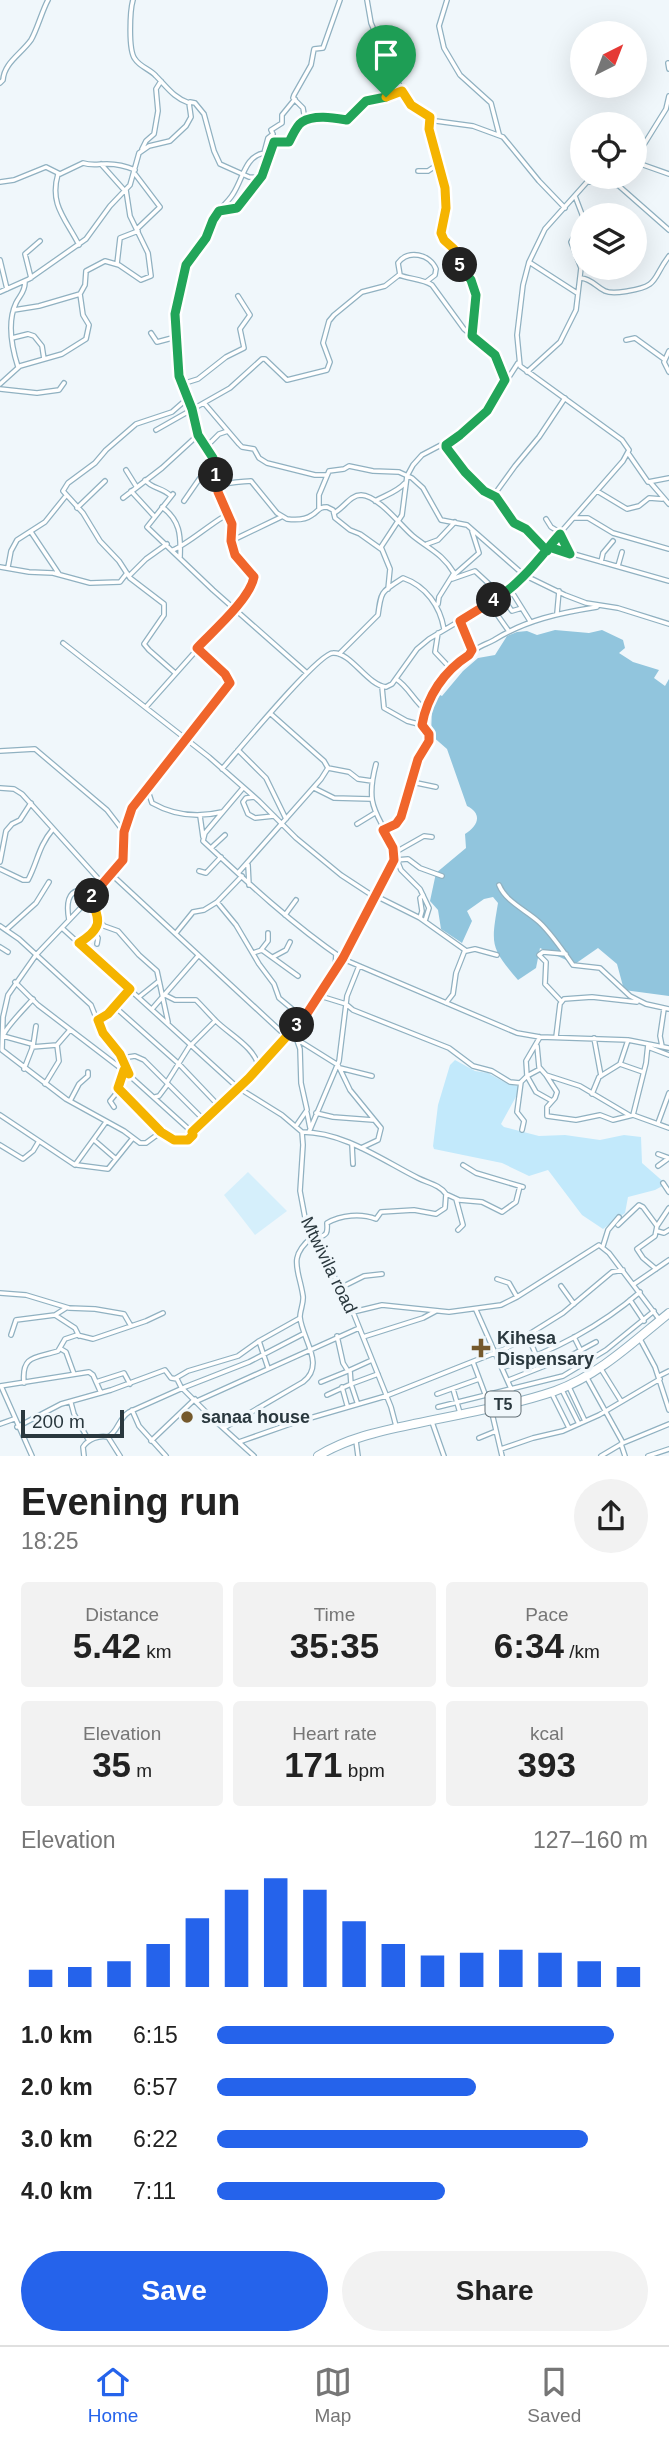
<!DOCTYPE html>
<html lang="en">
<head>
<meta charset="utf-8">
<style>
  :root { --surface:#fff; --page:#f2f2f2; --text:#222; --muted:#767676; --line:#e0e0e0; --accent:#2563eb }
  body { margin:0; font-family:Helvetica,sans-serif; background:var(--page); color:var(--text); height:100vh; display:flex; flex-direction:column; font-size:26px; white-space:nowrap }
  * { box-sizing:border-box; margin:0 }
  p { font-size:23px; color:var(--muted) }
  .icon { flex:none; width:38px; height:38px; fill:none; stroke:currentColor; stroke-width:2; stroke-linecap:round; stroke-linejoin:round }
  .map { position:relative; height:1456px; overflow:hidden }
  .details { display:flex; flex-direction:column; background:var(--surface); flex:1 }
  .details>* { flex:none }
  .needle { width:46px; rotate:42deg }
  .controls { position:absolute; left:570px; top:21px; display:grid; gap:14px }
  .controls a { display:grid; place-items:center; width:77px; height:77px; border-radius:50%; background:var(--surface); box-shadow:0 7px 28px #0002; font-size:35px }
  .scale { position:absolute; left:21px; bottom:18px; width:103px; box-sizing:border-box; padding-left:7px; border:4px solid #2a383e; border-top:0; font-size:19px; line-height:24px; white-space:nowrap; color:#2a383e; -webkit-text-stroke:5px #f0f7fb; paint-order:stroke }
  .pin { position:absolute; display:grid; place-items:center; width:60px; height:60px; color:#fff; margin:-72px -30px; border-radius:50% 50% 50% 0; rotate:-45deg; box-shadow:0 0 7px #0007 }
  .pin .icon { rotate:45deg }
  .km { position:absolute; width:35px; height:35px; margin:-18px; border-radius:50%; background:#222; color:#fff; font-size:19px; line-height:35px; text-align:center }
  .round { display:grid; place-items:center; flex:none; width:74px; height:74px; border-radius:37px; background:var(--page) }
  .head { display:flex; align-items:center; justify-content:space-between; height:119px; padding:0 21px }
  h1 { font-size:38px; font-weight:700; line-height:52px }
  .metrics { display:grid; grid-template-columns:repeat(3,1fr); gap:10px; height:119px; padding:7px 21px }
  .metrics div { display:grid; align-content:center; border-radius:7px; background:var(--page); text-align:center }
  .metrics b { font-size:35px; font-weight:700 }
  .metrics small { font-size:19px; font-weight:400 }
  .metrics p { font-size:19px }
  .chart { height:196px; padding:14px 21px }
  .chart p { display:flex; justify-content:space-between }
  .chart svg { width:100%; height:126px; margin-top:7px; stroke:var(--accent); stroke-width:6 }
  .cta { display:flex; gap:14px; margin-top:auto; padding:14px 21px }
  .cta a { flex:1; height:80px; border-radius:42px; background:var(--accent); color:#fff; font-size:28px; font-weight:700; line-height:80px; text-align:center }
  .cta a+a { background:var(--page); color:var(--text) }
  ul { padding:0 21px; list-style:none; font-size:23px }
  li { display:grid; grid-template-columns:112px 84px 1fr; align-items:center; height:52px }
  li i { height:18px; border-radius:9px; background:var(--accent) }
  .tabs { display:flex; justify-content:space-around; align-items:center; height:98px; border-top:2px solid var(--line); background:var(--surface); font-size:19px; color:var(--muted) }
  .tabs a { display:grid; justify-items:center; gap:4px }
  .tabs .on { color:var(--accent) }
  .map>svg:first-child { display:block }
</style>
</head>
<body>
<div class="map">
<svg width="669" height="1456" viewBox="0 0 669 1456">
  <rect width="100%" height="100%" fill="#f0f7fb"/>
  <!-- built -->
  <path fill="#d5effb" d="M248,1172L287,1211L255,1235L224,1195Z"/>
  <!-- green -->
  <path fill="#c2e9fb" d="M455,1060L475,1071L488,1073L508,1084L518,1086V1093L501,1124L504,1127L539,1136L565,1135L600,1140L624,1135L641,1137L642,1163L666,1184L655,1190L628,1197L625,1213L603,1229L582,1215L548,1170L529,1176L502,1163L434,1149L433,1146L438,1105L450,1065Z"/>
  <!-- forest -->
  <path fill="#91c5dd" d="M555,630L589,633L602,630L623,640L625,648L619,653L633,662L659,670L654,678L665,686L669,679V996L624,990L617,964L598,948L575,964L540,948L536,968L518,980C490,947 491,945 498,903L493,897L484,899L467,911L472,921L462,943L441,929L438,910L430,901L436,873L466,848L465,834C478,826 483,814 467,806L447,749L431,735L432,707L436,693L442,696L463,671L478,658L495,655L507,636L517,632L527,631L537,635Z"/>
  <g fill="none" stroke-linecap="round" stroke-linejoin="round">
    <defs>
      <path id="street" d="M367,0L371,23L393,74L411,105L436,121L473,126L503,137L539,181L565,208
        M447,0L439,26L444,48L460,75L491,103L499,134
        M668,63L669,69
        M0,83L3,80C4,63 21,54 31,40C37,30 42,11 48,0
        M190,102L195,103L204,114L214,151L220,164L249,177L261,178
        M430,117L431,139L445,189L446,208L441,233L444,240L455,251L460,267L469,277L475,292L472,336
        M305,120L303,108L293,98L294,95L311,65L314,49L323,48L340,0
        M142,149L146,141L154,134L158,111L156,89L161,81
        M635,159L666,109L669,96
        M635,162L669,174
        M101,164L125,191
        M418,171H428L437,165
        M58,174C49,205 66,219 79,245
        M135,174L160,207L137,229
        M0,182L14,180L46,167L60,174L83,163C92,166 98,164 107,164C116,164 128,167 135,170
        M619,186L625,177
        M575,196L583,217
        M222,207C226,203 230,199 233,194C243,179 245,156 264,153L268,138L273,134L271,130L282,123V115L295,99
        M0,260L7,289
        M529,262L577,293
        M117,264L120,238L138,231
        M400,275L398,263C408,249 430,254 436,269L435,275L426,282
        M31,278L25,254L40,241
        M581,278C592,279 596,287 605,291C612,294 621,292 628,291C660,286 652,278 669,256
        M0,292L29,279L86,239L110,206L130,185L139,153L149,146L170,141L186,126L191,117L189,103C174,98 167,87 156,76C150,69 140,67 135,59C128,50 130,10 133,0
        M14,310L39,306L80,294L85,285L86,271L105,261L119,265L141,280L151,276L148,253L130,216L126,190
        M151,333L157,342L176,337
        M12,338L28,334L34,336L42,346L44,359
        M626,340L635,338L664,359
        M669,351L664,362L669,372
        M18,367C12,348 7,322 16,303C20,295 25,292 25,282
        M527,372L560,342L576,310L581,268L571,242L583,221
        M0,384L20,366L62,354L86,339L89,325L83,315L80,294
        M182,384L198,379L226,357L244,348L240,329L250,315L238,296
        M0,389L37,393L59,390L64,383
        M204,403L239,444L242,447L254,449L259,458L267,463L315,475H326
        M156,430L230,388L262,359H265L287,380L327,370L330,362L323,343L329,321L334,315L362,292L385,286L399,275C409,279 423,279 432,285L464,329L495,355L505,380
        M446,445L465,472L484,491L496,497L514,523L526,529L546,550
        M206,447L219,434L228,431
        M628,453L648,482L669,478
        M126,470L136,486
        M145,480C152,489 162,487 171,496
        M650,482L669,504
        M218,486C228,482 240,482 251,481L277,513L287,519C294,520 305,520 312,515C319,511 318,507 327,507L333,510L335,518L350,530L360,534L381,549
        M131,491L153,515
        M597,491L627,509L639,506L649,498L662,499
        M173,494L147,527L213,590L307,673
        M494,495L515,466L539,437L565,398
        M123,498L162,468L198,435
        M184,501L202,475L216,471
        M375,501C386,495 397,492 405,483
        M162,507C180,520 181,535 180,557
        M77,508L105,481
        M319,508V495L329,471L344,469L349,466L373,471L399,472L412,478L423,488L441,520L467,525L524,575L565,595L586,603L618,608L669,624
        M334,513C344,508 350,495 361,495C379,496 400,525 413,536C429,549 443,554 454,573L439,597L438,604
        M574,518H588L613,533L669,549
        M546,519L551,527L561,533
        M31,532L59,574
        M560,534L570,554
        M231,541L281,517
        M427,544L438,540L455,522
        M549,547L669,581
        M173,550C186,545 208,526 223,517L230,519
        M601,562L603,553L613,541
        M618,566L622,552
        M0,567L29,572L53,573L90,583L120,582L127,573
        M8,567L11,551L17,540L45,522L65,497
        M454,575L479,553L472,531
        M129,576L146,559L167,544
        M452,579L475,571L501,595
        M388,589L390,569L381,547L402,515L407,476L413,465L422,455L460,435L487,411L518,363
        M510,589L530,621
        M501,596L512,611L522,608
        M489,603L508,630
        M557,613L559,591
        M438,633L435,652L451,669
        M472,650H475C481,645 487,644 494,640C526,620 559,613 597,607
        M339,654L378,615C381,591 381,592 403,578C426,586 440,606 444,629
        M174,672L149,650L144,644L164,615V604L130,578L119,561L100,541L83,513L63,491L68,483L95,463L106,450L136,424L172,412L188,398
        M396,679C409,687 414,702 427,711
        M382,687L384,708L407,721L422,725
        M146,707L234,608L254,579L251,572L235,554L231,541L232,524L218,492L215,464L198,435L192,409L178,369L175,314L177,298L186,265L206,238L213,220L219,211L237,208L262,176L274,142H289C293,135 296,127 302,122C314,114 335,118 347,120L369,100L402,91
        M238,750L266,778L286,819
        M0,751L35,749L107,810L124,832
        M328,768L349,772L358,779L372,781
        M222,769C237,752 318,653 333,653C351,652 367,685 386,687L392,684L417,649L429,639L503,595L519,580L623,461L629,450L622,440L520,366L517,335L523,285L529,262L545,229L587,182H609L619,186L669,230
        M412,782L436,787
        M0,788L14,789L22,794L103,884
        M147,788L152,803C175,816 197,818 222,812
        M243,788L205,833L203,841C248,883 292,924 343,959L517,1033L540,1037L628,1040L669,1048
        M314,788L334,798L371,799
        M254,797L246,798L243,802L248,814L255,818L274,816
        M200,816L203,837
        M357,824L375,813
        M383,830C414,819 406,782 419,758C422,752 429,746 430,739C430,733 425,729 422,724L438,683L469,655L472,650L460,621
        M211,848L225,835
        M394,853L424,836L432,837
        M396,860L408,859L420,868L442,876
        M397,860L401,870L420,889L429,908L425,921
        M0,862L6,831L12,824L20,820L31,803
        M248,865L249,885
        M0,869L23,880H28C38,861 38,847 53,829
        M199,871L206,873L221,857
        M238,873L321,779L328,768L324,761L271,714
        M111,874L287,1037
        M499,885C506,902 526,910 539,922C550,932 564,952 573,965L600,968L630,996L646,1004L669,1009
        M374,895L420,918L465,950L456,973L453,994L446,1003
        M373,896L388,873L394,853C382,813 363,813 376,764
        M217,902L236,925L259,964L274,984L279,998L303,1018
        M285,915L296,900
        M97,918L104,926L118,931L139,955L157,971L168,1022
        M420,918L422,911L420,898L423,895
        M69,920C64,893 73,887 99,888
        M0,926L19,939L91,1005L101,1030L120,1054L131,1077L192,1132C209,1120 222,1101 238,1087C299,1031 334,975 371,902L370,894L341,875L296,838L259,801L209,757L63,643
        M62,928L237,1087L282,1115L302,1132L303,1145L300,1191L306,1223L353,1312L391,1407L396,1426
        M6,930L36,903L49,882
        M95,933L98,938L97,944
        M176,933L193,912L204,910L217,902L242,876
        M79,943C101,929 102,922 90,898
        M0,947L8,952
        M261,950L268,941V933
        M466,951L475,949L497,955
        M253,953L262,950L298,976
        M273,957L286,950L290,942
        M335,969L336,954
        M15,982L38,1005L127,1073
        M165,995L175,1000H196C203,1007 209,1014 216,1021C230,1035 255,1047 259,1068
        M320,996L346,1004L353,1010L449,1048L473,1066L492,1071L510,1082L520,1083L527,1076L526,1061L540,1037
        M139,997L159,981
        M561,1001L545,984L546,962L539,955L543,952L566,954
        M115,1007L179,1064L219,1106
        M152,1009L198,956
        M98,1020L108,1014L130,989
        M293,1029L300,1049L301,1083L307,1110L296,1126
        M4,1034C7,1026 25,1008 33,999
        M3,1036L32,1044
        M556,1037L560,1004L564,999L592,997L637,1002
        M594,1038L601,1076
        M298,1040L338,1065L350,1090L381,1128L378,1140L361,1148
        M537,1046L539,1067L546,1075L580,1086L629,1115
        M662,1046L660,1036L664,1009
        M32,1047L57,1045
        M648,1047L669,1055
        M122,1058L135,1056L144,1060L205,1121
        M620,1064L643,1072
        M340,1068L372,1076
        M24,1069L33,1046L36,1026
        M124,1071L118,1089L161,1132
        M546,1075L557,1092L555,1098L547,1107V1116L576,1120L600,1115L613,1120L633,1115L669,1128
        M527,1076L536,1092L552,1101
        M527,1076L540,1069
        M167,1082L189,1047L215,1021
        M521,1082L517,1112L524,1121L522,1130
        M45,1084L59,1061L57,1045L70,1030
        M592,1094L599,1077L620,1064L628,1040
        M155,1097L159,1096L168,1084
        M70,1101L79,1084L88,1076V1072
        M114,1107L110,1101L119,1090
        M307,1113L310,1128
        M316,1113L333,1117L373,1120
        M0,1115L75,1165L106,1122
        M633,1115L646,1063L648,1044
        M658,1123L669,1093
        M192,1132L193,1135L184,1142L174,1140L161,1132L146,1143H140L124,1131L66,1099L2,1050L3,1017L8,995L36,955L90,898L123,860L124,832L132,808L230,683L225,674L197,648
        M302,1132C344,1132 382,1160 418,1178C428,1183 440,1185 446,1194L445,1208L436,1214L414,1210L381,1212L376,1219C361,1213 341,1215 327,1223C328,1236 326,1234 314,1240
        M309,1132L339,1061L347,996L359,966
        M94,1140L116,1159
        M0,1145L23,1159L33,1151L39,1141
        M352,1145L353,1164
        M658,1154L669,1158
        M77,1165L108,1169L133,1138
        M463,1165L476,1173L523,1187
        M658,1166L669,1158
        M663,1183L669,1192
        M446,1194L459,1200L482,1202L502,1212L516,1202L520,1186
        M456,1199L463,1225L458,1230
        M618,1225L639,1205L643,1207L657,1226
        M657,1231L664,1233L669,1230
        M603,1246L608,1230L619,1217
        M656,1269L643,1258L637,1249L655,1236L657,1226L669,1208
        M497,1279L509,1283L517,1297
        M634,1284L669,1260
        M561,1286L574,1304
        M340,1288L364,1276L382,1274
        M0,1293L26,1295L69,1308L95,1309L124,1314L131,1326
        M630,1300L644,1321
        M66,1308L55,1315L75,1328L79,1336
        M476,1310L516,1400
        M353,1312L382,1305L449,1312L501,1305L517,1297L599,1245L609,1253L659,1319
        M11,1335L16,1320L55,1315
        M337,1336L343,1363L348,1371
        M528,1336L536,1355
        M363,1337L423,1318L436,1311
        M574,1337L581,1351
        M640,1339L655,1367L669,1410
        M259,1341L268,1368
        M61,1349L66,1352L74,1374
        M473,1362L485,1394
        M504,1367C552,1352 601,1326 640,1292
        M601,1369L621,1401
        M659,1376L669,1371
        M176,1378L188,1371L238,1356L259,1341L300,1318
        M587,1378L623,1443
        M509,1380L572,1355L596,1342
        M96,1382L124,1373L130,1384
        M321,1382L348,1371
        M24,1383C21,1354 37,1358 58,1351L65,1339L77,1335L93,1339L146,1321L163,1313
        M0,1386L89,1372L93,1375L101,1393
        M1,1386L32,1456
        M342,1387L347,1405
        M569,1387L585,1421
        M453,1389L460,1413
        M562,1390L579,1424
        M437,1394L479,1379
        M552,1394L569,1428
        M327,1395L351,1384L378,1374
        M197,1401L359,1328
        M357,1402L351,1384L350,1370L372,1360
        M71,1403L74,1414L89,1441
        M438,1407L563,1376L606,1350L654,1311
        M491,1409L502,1456
        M132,1410L139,1426L166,1456
        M432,1422L444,1456
        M0,1424L14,1419
        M17,1427L61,1404L111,1390L165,1370L171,1378L177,1379L181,1387L212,1418L254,1456
        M224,1428L303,1382C326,1365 302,1339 300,1317C300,1310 304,1303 303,1296C299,1269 287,1258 312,1237
        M108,1437C118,1432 118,1419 129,1412L185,1387L249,1362L303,1334
        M108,1437L120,1456
        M479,1438L496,1431
        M151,1441L195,1399
        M356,1441L358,1456
        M239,1442L293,1423L386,1396L507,1348L563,1313L612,1272L623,1270
        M621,1444L625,1456
        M501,1449L533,1438L563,1431L599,1415L660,1379
        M84,1456L83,1447C88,1439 99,1435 108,1437
        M601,1456L623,1443L669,1424
        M648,1456L669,1449"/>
      <path id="highway" d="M318,1456C347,1438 381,1431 414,1424C460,1414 511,1406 555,1391C599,1375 633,1342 669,1313"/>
    </defs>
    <!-- street casing -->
    <use href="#street" stroke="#90b1c1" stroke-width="6"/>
    <!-- highway casing -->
    <use href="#highway" stroke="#90b1c1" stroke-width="10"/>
    <!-- street -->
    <use href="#street" stroke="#fff" stroke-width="3.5"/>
    <!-- highway -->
    <use href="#highway" stroke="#fff" stroke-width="8"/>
  </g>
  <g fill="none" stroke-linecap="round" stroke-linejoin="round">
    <defs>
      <path id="split-1" d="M216,475L213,458L198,435L192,409L179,376L175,314L186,265L206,238L213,220L219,211L237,208L262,176L274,142H289C293,135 296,126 302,122C314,114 335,118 347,120L366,101L386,97"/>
      <path id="split-2" d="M92,896L123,860L124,832L132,808L230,683L225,674L197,648C213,631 250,599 254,577L235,555L231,541L232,524L218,492L216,475"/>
      <path id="split-3" d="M92,896L90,898C102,922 101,929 79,943L130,989L108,1014L98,1020L103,1033L120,1054L129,1074L124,1070L118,1088L161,1132L174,1140H188L193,1135L192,1132L249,1078L297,1025"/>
      <path id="split-4" d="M297,1025L308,1012L343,958L394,860L393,848L383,830L396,824L401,817L418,759L429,741V734L422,725C427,696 444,671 469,655L472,650L460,621L494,600"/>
      <path id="split-5" d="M460,265L471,280L476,295L472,336L495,355L505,380L487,411L460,435L446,445V447L465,472L484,491L496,497L514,523L526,529L547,551L549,547L570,554L560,534C540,557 521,584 494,600"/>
      <path id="split-6" d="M386,97L402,91L411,105L430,117L429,129L445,188L446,208L441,233L444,240L454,249L460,265"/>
    </defs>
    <!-- split-1 casing -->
    <use href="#split-1" stroke="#fff" stroke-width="14"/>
    <!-- split-2 casing -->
    <use href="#split-2" stroke="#fff" stroke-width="14"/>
    <!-- split-3 casing -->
    <use href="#split-3" stroke="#fff" stroke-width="14"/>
    <!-- split-4 casing -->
    <use href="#split-4" stroke="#fff" stroke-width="14"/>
    <!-- split-5 casing -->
    <use href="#split-5" stroke="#fff" stroke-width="14"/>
    <!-- split-6 casing -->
    <use href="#split-6" stroke="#fff" stroke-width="14"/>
    <!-- split-1 -->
    <use href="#split-1" stroke="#22a559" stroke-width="9"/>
    <!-- split-2 -->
    <use href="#split-2" stroke="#f0652b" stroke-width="9"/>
    <!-- split-3 -->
    <use href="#split-3" stroke="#f5b400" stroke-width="9"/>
    <!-- split-4 -->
    <use href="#split-4" stroke="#f0652b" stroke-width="9"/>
    <!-- split-5 -->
    <use href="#split-5" stroke="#22a559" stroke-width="9"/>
    <!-- split-6 -->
    <use href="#split-6" stroke="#f5b400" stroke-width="9"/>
  </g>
  <!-- markers -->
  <g fill="#75592c" stroke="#f0f7fb" stroke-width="2.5">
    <path d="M477.5 1337.5h7v7h7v7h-7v7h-7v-7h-7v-7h7z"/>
    <circle cx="187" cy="1417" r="7"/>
  </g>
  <g text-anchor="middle" stroke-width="7" stroke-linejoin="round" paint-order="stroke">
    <!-- shield labels -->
    <rect fill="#f0f7fb" stroke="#657177" stroke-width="2" x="485.5" y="1391.5" width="35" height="25" rx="5"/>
    <g font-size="16" font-weight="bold" fill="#2a383e">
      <text x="503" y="1410">T5</text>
    </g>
    <!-- street labels -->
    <g font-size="18" fill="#2a383e" stroke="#f0f7fb">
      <text transform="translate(329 1265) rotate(64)" y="6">Mtwivila road</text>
    </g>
    <!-- poi labels -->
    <g font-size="18" font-weight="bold" fill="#2a383e" stroke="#f0f7fb" text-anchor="start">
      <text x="497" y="1344">Kihesa<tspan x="497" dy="21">Dispensary</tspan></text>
      <text x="201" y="1423">sanaa house</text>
    </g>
  </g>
</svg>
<div class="controls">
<a><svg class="needle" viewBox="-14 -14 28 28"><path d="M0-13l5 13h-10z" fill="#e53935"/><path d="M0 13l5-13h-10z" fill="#767676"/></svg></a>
<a><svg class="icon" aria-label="locate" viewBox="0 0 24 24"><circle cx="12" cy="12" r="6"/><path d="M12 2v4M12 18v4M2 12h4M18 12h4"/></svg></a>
<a><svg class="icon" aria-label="layers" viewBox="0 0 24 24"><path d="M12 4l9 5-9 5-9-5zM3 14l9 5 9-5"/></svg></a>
</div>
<div class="scale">200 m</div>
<div class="pin" style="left:386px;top:97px;background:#1e9e55"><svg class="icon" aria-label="arrive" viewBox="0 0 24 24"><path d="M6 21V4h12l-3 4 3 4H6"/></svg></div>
<b class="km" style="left:216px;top:475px">1</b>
<b class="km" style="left:92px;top:896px">2</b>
<b class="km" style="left:297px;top:1025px">3</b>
<b class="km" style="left:494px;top:600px">4</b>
<b class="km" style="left:460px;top:265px">5</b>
</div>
<section class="details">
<div class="head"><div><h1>Evening run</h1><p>18:25</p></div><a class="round"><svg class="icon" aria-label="share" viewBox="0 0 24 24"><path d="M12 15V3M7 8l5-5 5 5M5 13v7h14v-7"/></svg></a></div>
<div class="metrics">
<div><p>Distance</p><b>5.42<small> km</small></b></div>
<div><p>Time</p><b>35:35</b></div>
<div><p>Pace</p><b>6:34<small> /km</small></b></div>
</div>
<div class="metrics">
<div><p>Elevation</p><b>35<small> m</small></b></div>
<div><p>Heart rate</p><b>171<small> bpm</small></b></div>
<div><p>kcal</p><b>393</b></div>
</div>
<div class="chart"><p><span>Elevation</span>127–160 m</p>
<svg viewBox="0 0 160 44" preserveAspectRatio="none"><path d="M5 44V38M15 44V37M25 44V35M35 44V29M45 44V20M55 44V10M65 44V6M75 44V10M85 44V21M95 44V29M105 44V33M115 44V32M125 44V31M135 44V32M145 44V35M155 44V37"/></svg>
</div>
<ul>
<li><b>1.0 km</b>6:15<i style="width:92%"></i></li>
<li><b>2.0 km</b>6:57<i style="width:60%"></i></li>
<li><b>3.0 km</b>6:22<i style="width:86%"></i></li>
<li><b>4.0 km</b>7:11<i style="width:53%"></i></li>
</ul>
<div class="cta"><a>Save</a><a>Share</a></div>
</section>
<nav class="tabs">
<a class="on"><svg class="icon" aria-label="home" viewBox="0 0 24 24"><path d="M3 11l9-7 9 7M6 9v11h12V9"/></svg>Home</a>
<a><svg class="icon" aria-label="map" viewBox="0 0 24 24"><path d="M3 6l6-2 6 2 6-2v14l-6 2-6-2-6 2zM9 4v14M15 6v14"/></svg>Map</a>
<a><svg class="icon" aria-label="saved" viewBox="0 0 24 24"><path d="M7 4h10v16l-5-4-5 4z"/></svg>Saved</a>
</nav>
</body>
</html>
